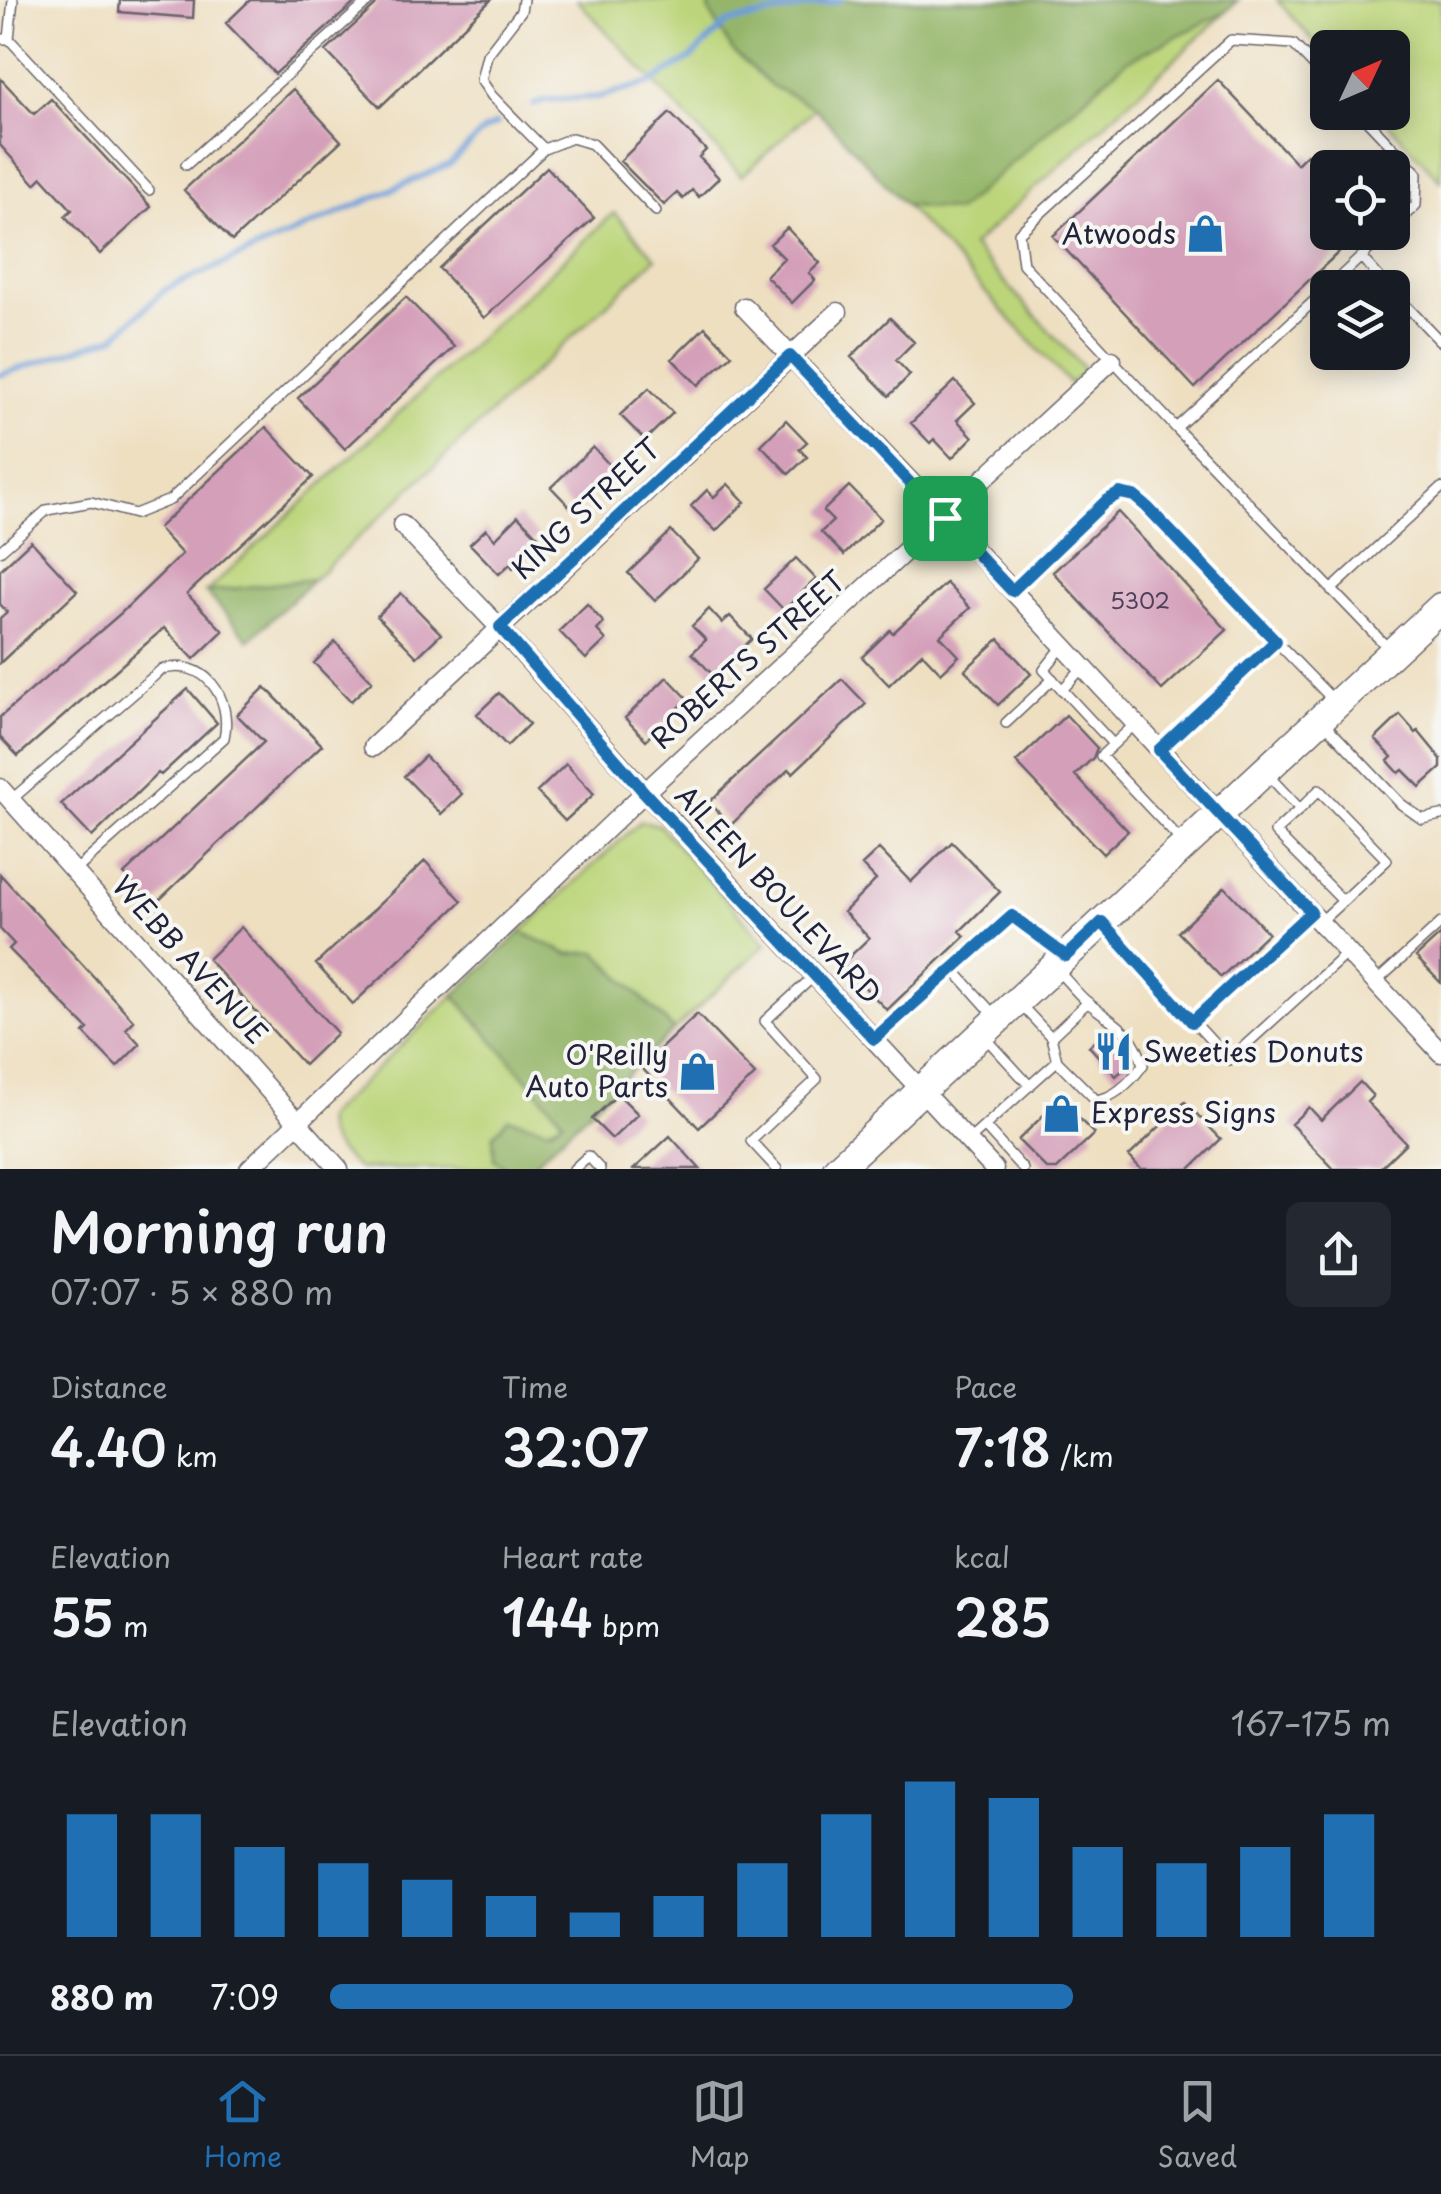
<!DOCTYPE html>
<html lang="en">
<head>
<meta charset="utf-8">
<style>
  :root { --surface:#171b24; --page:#242831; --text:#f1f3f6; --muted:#9ea1a6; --line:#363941; --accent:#1f6fb2 }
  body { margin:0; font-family:"Playpen Sans",sans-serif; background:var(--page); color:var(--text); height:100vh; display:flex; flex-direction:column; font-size:38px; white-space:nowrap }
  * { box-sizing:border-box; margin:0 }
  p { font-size:32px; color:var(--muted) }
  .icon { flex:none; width:55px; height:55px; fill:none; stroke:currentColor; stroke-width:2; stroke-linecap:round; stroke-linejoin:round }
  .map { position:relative; height:1169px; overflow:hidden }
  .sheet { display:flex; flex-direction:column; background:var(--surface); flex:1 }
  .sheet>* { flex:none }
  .needle { width:65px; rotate:46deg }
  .controls { position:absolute; left:1310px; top:30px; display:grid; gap:20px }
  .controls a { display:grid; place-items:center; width:100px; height:100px; border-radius:15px; background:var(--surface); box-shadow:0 5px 25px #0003; font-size:50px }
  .pin { position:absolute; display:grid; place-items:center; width:85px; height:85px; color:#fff; margin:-42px; border-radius:20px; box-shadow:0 5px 15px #0006 }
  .round { display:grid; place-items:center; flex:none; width:105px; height:105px; border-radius:15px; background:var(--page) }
  .head { display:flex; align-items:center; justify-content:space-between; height:170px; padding:0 50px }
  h1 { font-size:55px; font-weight:600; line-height:75px }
  .stats { display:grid; grid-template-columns:repeat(3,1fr); gap:15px; height:170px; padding:10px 50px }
  .stats div { display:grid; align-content:center }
  .stats b { font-size:50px; font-weight:600 }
  .stats small { font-size:28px; font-weight:400 }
  .stats p { font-size:28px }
  .chart { height:280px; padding:20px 50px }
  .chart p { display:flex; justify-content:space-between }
  .chart svg { width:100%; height:180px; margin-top:10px; stroke:var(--accent); stroke-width:6 }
  ul { padding:0 50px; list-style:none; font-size:32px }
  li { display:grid; grid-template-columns:160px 120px 1fr; align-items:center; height:75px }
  li i { height:25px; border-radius:12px; background:var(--accent) }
  .tab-bar { display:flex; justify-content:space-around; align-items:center; height:140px; border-top:2px solid var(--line); background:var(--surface); font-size:28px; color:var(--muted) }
  .tab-bar a { display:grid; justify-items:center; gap:5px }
  .tab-bar .active { color:var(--accent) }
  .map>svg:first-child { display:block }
</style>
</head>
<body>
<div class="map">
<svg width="1441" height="1169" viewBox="0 0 1441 1169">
  <rect width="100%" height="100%" fill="#f6f6f2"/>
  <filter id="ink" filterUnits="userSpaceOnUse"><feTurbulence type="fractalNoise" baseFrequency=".01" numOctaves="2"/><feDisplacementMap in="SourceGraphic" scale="20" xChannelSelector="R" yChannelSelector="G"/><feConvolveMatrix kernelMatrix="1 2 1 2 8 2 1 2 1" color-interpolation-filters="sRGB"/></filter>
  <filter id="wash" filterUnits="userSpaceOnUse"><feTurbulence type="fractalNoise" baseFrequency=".0048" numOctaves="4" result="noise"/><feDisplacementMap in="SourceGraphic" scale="40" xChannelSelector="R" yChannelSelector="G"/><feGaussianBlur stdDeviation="2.25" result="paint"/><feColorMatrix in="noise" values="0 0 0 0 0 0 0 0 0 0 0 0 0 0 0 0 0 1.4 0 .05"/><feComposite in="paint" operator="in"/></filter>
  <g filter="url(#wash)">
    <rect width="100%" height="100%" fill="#eedfc1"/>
    <!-- green -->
    <path fill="#bcd57a" stroke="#6f7c5a" stroke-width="2.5" d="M577,0H710L709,11L772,85L815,108L742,176Z
      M1277,0H1441V181L1379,113L1392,112V48H1328L1327,56Z
      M1226,12L972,246L1085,370L1070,384L905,205L957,211L1126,61Z
      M614,213L656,258L314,579L206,592Z
      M641,821L659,825L766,944L674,1030L597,952L568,954L521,932Z
      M454,995L563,1120L494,1159L508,1169H358C342,1153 322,1141 326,1117Z"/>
    <!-- forest -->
    <path fill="#95b66a" stroke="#5c6c52" stroke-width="2.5" d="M710,0H1238L1226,12L1126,61L957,211L905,205L815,108L772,86L732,50L709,11Z
      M314,579L249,640L206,592Z
      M521,932L568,954L596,952L674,1030L528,1169H508L494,1159L493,1136L508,1118L550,1129L563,1120L454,995Z"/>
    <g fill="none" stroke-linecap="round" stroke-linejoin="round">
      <!-- stream -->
      <path stroke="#6e9ed7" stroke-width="6" d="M534,105L545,100L599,97L650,83L691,58L727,23L841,0
        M0,375L114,337L166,289L450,164L484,130L496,124"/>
    </g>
    <g id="blocks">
      <!-- building -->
      <path fill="#d49fb9" d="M120,0H194L193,18L119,12Z
        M250,0H358L275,74L226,23Z
        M378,0H491L380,107L326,51L375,6Z
        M0,78L34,114L51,99L151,207L100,254L65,216L72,210L42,177L35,184L0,145Z
        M1218,80L1297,164L1307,154L1328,176V232H1360L1195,388L1053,236Z
        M293,89L341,141L232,241L184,190Z
        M670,113L706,150L699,157L719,178L699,197L692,190L683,199L677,193L664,205L620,161Z
        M547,167L594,218L484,318L439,268Z
        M787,228L820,263L809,273L815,280L792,303L766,276L784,258L770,244Z
        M406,297L454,347L345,449L298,398Z
        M890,318L914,342L896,360L910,375L889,396L851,357Z
        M705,327L732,355L698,385L672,359Z
        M955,381L975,403L957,420L973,437L952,458L934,439L930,443L911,423Z
        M649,388L673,413L645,440L620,415Z
        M786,420L807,442L799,449L807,457L789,474L761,445Z
        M266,427L313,477L187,594L223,631L194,659L164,628L18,756L0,737V717L120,614L182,554L158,528Z
        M593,447L613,469L572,509L551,487Z
        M728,484L745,502L716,531L691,506L707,490L714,497Z
        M849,486L881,519L844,555L821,532L833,521L823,511Z
        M1118,512L1227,630L1162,690L1053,572Z
        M518,516L538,536L526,548L530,552L513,568L510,564L499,574L470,544L486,529L495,539Z
        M671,531L698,559L655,601L628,573Z
        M31,541L77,591L0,663V618L7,612L0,604V570Z
        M796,558L816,579L784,610L764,589Z
        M946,583L970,608L940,636L959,656L941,673L922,653L889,685L862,657L890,630L893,633Z
        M401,593L441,634L417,657L377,616Z
        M587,604L604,623L597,630L606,640L586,659L559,631Z
        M709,609L722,623L730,616L752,639L713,675L692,653L706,640L692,626Z
        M999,639L1031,674L998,705L965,670Z
        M335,642L372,681L351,701L314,663Z
        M667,677L688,699L646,740L625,718Z
        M842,679L866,704L793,773L789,769L731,825L709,802Z
        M265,687L322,745L154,905L124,874L264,742L237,715Z
        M188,689L217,723L161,775L158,773L92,837L61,804Z
        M499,693L529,724L507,746L477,714Z
        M1066,715L1097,748L1093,758L1075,775L1128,831L1103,854L1016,762Z
        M1400,715L1416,733L1418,731L1441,759V768L1420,787L1403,770L1399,773L1388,761L1392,757L1375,739Z
        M425,756L462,794L441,814L404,776Z
        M566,764L594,794L565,821L537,792Z
        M952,842L1000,892L960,931L965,936L887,1010L842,964L869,938L844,912L876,880L862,865L879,849L911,882Z
        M425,861L462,901L353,1004L316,964Z
        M0,874L134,1021L126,1029L140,1044L117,1067L84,1033L88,1029L9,949L14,944L0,929Z
        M1225,887L1268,933L1221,977L1178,932Z
        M241,927L337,1033L304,1065L208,959Z
        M1441,934V983L1416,957Z
        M697,1014L755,1075L699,1128L641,1067Z
        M1109,1029L1127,1047L1133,1061L1116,1076L1089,1046Z
        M1360,1082L1373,1096L1367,1102L1406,1143L1379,1169H1334L1291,1124L1309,1107L1321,1120Z
        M618,1094L638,1114L612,1139L592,1119Z
        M1060,1099L1094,1134L1057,1169H1047L1018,1140Z
        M1185,1102L1221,1139L1190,1169H1141L1129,1156Z
        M670,1136L700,1169H634Z"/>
    </g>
  </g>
  <g filter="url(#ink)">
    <use href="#blocks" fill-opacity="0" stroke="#69646a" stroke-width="2.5"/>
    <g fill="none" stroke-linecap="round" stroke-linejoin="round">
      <defs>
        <path id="service" d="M523,0L521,11L487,55L481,80L492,96L544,149
          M0,39H9L149,190
          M9,39L13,0
          M1359,112L1417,173L1416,205L1392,228
          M186,165L370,0
          M1361,257L1388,232
          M1328,288L1176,428L1388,648
          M1328,288L1361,257L1389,288
          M1392,291L1441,342
          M1176,428L1023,264L1019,233L1231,40L1293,44L1328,80
          M0,551L47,510L91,502L135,514L170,500L544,149L572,138L592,144L656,211
          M1331,590L1441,488
          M1012,591L1106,501L1120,493L1135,496L1335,702
          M1063,646L1044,670L1113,744
          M1062,690L1083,667
          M1322,721L1401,804L1422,819L1441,815
          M1006,723L1053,679
          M1135,724L1101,756L1183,843
          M1159,750L1276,641
          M1266,773L1300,809L1319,790L1387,860L1343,901L1275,832L1300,809
          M11,800L161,670C204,656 233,698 224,738L75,871
          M1320,922L1343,901
          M1104,924L1229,1060L1347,953
          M953,969L995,1016
          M1376,982L1441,923
          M1019,1003L1051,1037L1057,1061L1096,1100C1115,1098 1132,1080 1143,1065C1134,1029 1110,1022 1085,1000C1075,991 1067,980 1057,970
          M1192,1021L1311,912
          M984,1036L1030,1086
          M1051,1037L1088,1002
          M874,1039L1012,916L1061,953
          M985,1127L1023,1169
          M968,1141L1057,1061
          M574,1169L588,1156L600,1169
          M777,1169L751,1141L817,1079L765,1021L814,976"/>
        <path id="minor" d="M744,307L945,518L1441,1053
          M402,525L499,627L645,792L994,1169
          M373,747L838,312
          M0,788L339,1169
          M249,1169L645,792L1112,360"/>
        <path id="primary" d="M837,1169L1441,607"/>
      </defs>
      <!-- service casing -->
      <use href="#service" stroke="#69646a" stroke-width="12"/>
      <!-- minor casing -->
      <use href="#minor" stroke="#69646a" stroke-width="21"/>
      <!-- primary casing -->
      <use href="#primary" stroke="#69646a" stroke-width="31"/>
      <!-- service -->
      <use href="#service" stroke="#fff" stroke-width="9"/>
      <!-- minor -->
      <use href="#minor" stroke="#fff" stroke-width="18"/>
      <!-- primary -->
      <use href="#primary" stroke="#fff" stroke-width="28"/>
    </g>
  </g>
  <g fill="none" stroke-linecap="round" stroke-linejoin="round" filter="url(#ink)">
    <defs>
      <path id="route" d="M790,356L1012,591L1106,501L1120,493L1134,496L1147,507L1276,641L1159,750L1311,912L1192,1022L1102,922L1066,956L1012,916L874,1039L644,792L500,627Z"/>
    </defs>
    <!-- route casing -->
    <use href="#route" stroke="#fff" stroke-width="20"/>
    <!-- route -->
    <use href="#route" stroke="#1f6fb2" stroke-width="12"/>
  </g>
  <!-- icons -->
  <defs>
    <symbol id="shop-bare" viewBox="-9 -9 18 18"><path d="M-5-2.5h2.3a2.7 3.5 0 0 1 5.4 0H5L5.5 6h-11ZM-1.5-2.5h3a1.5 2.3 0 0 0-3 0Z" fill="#1f6fb2" stroke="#f6f6f2" stroke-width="2.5" paint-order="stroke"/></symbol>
    <symbol id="restaurant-bare" viewBox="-9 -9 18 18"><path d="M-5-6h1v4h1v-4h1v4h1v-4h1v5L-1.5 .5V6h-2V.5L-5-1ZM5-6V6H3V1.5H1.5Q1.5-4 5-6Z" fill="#1f6fb2" stroke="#f6f6f2" stroke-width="2.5" paint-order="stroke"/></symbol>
  </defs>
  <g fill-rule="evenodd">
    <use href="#shop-bare" x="1178" y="206" width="55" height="55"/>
    <use href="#restaurant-bare" x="1086" y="1024" width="55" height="55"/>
    <use href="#shop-bare" x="670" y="1044" width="55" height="55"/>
    <use href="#shop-bare" x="1034" y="1086" width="55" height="55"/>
  </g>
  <g text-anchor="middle" stroke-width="8" stroke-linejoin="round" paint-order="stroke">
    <!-- number labels -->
    <g font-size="22" fill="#4e415a">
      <text x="1140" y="609">5302</text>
    </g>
    <!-- poi labels -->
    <g font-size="28" fill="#22223b" stroke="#f6f6f2" text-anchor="end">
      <text x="1176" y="244">Atwoods</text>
      <text x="1143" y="1062" text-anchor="start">Sweeties Donuts</text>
      <text x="668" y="1065">O'Reilly<tspan x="668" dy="32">Auto Parts</tspan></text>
      <text x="1091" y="1123" text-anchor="start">Express Signs</text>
    </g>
    <!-- street labels -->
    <g font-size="28" fill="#22223b" stroke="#f6f6f2">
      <text transform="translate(586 509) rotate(-43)" y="10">KING STREET</text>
      <text transform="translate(748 660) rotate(-42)" y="10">ROBERTS STREET</text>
      <text transform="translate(778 895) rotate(47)" y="10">AILEEN BOULEVARD</text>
      <text transform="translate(190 960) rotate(48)" y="10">WEBB AVENUE</text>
    </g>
  </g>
</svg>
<div class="controls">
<a><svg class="needle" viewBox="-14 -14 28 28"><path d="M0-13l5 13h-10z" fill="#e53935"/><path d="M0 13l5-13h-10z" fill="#9ea1a6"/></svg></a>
<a><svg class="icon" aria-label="locate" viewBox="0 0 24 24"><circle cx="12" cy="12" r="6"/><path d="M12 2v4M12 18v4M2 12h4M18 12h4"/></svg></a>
<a><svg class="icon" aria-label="layers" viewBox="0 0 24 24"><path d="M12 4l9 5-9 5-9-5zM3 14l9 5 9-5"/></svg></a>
</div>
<div class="pin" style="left:945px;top:518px;background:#1e9e55"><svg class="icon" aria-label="arrive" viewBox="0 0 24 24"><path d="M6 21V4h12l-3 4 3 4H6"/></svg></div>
</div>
<section class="sheet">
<div class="head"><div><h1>Morning run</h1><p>07:07 · 5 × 880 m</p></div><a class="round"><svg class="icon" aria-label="share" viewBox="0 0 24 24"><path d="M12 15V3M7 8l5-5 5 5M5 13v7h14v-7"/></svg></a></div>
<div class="stats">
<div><p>Distance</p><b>4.40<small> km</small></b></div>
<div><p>Time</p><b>32:07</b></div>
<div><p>Pace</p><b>7:18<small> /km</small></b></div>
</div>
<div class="stats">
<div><p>Elevation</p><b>55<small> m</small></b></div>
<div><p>Heart rate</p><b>144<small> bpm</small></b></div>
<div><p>kcal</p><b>285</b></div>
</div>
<div class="chart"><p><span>Elevation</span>167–175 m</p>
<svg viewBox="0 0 160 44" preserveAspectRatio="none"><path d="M5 44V14M15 44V14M25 44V22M35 44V26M45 44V30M55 44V34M65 44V38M75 44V34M85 44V26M95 44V14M105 44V6M115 44V10M125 44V22M135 44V26M145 44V22M155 44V14"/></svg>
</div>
<ul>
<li><b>880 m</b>7:09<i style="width:70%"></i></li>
</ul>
</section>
<nav class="tab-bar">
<a class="active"><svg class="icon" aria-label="home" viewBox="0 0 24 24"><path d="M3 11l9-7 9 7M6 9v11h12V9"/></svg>Home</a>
<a><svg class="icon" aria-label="map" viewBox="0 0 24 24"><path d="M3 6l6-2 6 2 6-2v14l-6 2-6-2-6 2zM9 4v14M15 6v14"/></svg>Map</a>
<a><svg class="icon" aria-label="saved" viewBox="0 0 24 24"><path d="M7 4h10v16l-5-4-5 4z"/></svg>Saved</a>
</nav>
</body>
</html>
